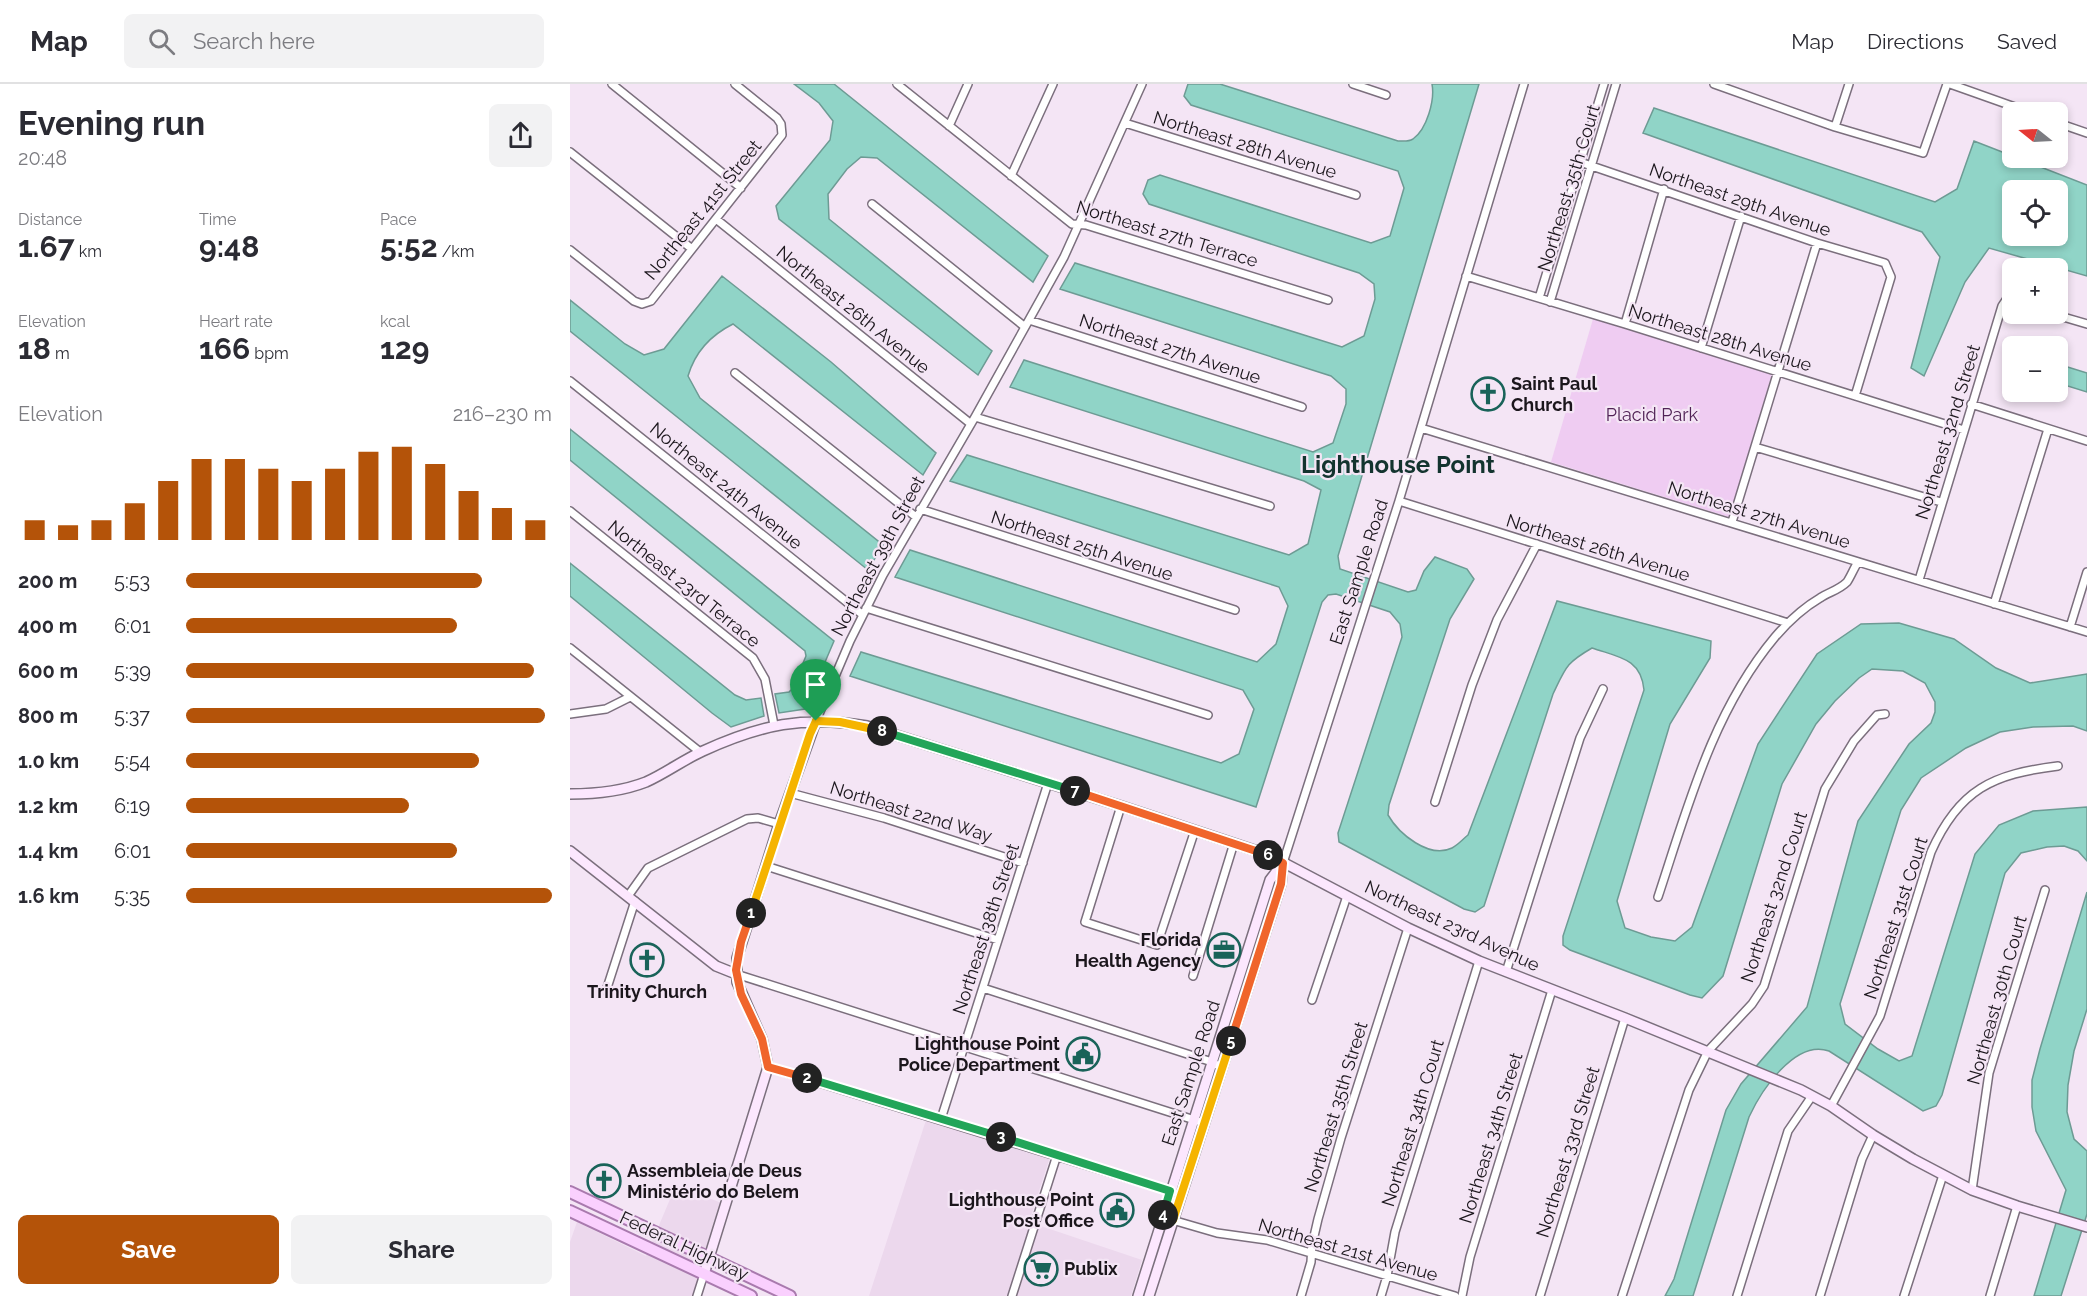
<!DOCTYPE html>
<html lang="en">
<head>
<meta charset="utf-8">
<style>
  :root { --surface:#fff; --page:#f2f2f3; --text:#2b2b33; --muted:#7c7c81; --line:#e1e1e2; --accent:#b45309 }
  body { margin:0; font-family:Raleway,sans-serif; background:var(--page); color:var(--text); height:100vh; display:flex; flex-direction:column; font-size:22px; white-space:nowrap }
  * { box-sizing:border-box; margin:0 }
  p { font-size:20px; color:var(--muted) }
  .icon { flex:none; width:33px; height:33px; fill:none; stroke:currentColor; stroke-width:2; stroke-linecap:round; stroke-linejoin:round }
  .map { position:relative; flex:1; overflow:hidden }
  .panel { display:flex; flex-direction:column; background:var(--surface); width:570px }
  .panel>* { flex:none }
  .needle { width:39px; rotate:288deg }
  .fabs { position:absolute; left:1432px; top:18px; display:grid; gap:12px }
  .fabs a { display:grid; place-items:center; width:66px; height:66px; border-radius:9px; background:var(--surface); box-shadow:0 3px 9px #0003; font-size:30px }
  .pin { position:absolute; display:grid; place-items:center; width:51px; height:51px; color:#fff; margin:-62px -26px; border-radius:50% 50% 50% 0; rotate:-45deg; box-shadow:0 0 6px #0007 }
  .pin .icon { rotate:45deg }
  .km { position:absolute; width:30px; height:30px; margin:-15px; border-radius:50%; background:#222; color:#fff; font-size:16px; line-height:30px; text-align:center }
  .round { display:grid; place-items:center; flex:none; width:63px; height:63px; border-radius:9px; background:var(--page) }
  .head { display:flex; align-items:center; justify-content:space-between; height:102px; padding:0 18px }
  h1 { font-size:33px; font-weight:700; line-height:45px }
  .figures { display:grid; grid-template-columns:repeat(3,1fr); gap:9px; height:102px; padding:6px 18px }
  .figures div { display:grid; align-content:center }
  .figures b { font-size:30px; font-weight:700 }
  .figures small { font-size:16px; font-weight:400 }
  .figures p { font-size:16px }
  .chart { height:168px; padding:12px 18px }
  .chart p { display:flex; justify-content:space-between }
  .chart svg { width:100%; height:108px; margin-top:6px; stroke:var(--accent); stroke-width:6 }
  .action { display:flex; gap:12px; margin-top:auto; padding:12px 18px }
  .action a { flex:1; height:69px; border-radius:9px; background:var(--accent); color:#fff; font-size:24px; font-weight:700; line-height:69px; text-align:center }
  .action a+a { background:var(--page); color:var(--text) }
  ul { padding:0 18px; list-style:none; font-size:20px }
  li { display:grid; grid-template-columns:96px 72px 1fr; align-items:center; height:45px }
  li i { height:15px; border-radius:8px; background:var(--accent) }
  header { display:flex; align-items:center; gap:36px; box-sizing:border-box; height:84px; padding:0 30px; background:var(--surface); border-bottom:2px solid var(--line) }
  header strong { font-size:28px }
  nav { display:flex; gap:33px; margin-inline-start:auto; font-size:21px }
  .search { width:420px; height:54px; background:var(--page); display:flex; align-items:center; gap:15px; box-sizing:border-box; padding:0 21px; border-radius:9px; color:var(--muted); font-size:22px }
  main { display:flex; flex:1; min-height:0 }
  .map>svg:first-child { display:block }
</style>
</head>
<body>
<header>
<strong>Map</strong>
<div class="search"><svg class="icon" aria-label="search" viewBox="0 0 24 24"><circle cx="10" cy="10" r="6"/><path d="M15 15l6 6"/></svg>Search here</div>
<nav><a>Map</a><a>Directions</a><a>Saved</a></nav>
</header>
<main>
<section class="panel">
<div class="head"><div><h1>Evening run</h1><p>20:48</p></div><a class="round"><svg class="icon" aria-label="share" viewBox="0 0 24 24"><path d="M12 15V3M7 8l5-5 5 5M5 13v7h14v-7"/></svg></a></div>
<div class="figures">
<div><p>Distance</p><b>1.67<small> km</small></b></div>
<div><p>Time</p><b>9:48</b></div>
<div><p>Pace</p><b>5:52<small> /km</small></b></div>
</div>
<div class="figures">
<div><p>Elevation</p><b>18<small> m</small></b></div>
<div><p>Heart rate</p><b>166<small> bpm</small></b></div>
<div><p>kcal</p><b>129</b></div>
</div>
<div class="chart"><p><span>Elevation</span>216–230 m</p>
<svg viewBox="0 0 160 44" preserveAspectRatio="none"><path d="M5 44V36M15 44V38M25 44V36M35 44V29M45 44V20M55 44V11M65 44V11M75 44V15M85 44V20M95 44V15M105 44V8M115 44V6M125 44V13M135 44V24M145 44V31M155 44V36"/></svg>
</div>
<ul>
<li><b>200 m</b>5:53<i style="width:81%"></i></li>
<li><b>400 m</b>6:01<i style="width:74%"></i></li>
<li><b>600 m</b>5:39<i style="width:95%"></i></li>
<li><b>800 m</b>5:37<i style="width:98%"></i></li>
<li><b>1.0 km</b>5:54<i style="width:80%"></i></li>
<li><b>1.2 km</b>6:19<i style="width:61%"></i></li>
<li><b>1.4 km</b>6:01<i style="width:74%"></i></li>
<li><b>1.6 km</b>5:35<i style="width:100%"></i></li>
</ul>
<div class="action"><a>Save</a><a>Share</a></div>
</section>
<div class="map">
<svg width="1517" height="1212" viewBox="0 0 1517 1212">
  <rect width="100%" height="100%" fill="#f4e5f5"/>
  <!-- built -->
  <path fill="#ecd8ed" d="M357,1033L480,1073L459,1138L572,1176L561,1212H299Z
    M106,1101L154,1120L122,1212H0V1158L7,1138L76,1172Z"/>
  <!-- green -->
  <path fill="#efccf2" d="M1023,235L1202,290L1159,433L981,378Z"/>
  <!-- water -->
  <path fill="#90d4c7" stroke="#6d9b94" stroke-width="1.5" fill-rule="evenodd" d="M224,0H264L478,172L463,198L307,74L291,73L277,85L258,110L259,135L422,267L408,291L209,135L206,122L260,56L263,37L249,19Z
    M618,0H650L828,57C834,57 838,58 843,55C857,45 865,16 862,0H909L768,472L770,485L838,508L846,506L854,487L865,473L897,485L904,495L880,535L819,721L818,731C829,750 859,775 882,764C888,761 893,755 898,751L987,517L1141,557L1140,574L1100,640L1047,817L1055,844L1081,853L1105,857L1122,843L1188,660L1247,570L1291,540L1329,539L1384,555L1426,584L1460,599L1517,590V647L1503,642L1463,643L1430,648L1396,664L1351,694L1331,726L1270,920L1275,940L1308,965L1329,977L1342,972L1405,770L1429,741L1463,727L1517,723V777L1508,767L1494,762L1477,763L1451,769L1435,789L1372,1011L1366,1022L1353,1027L1259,967C1225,955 1191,1007 1179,1033L1123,1212H1095L1104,1195L1156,1026L1171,1000L1237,923L1288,737L1339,660L1361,639L1365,628V618L1355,599L1333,587L1302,585L1289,594L1265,617L1246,640L1212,700L1153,892L1132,914L1120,911L1000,866L993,861V852L1074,606C1071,574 1048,573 1022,564C996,579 996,583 983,610L914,822L905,828L894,825L769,758L768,749L832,553L830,540L820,528L766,510L758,511L752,518L686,723L280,592L291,568L651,679L669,670L684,625L673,606L325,493L340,466L687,578L706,560L718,522L709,503L380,397L397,371L719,471L738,460L751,406L734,397L440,303L454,276L743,368L763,359L776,320V305L761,292L490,205L505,179L772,263L794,252L805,215L804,200L789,189L579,120L573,110L578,96L590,91L801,159L820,152L834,104L828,87L621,21L614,12Z
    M1084,24L1365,118L1387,105L1404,57L1517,101V192L1419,164L1395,198L1354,292L1341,284L1370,173L1352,148L1073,49ZM1443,106H1488V152H1443Z
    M152,192L261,278L366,369L353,391L163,240C141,251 125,268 118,292L130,314L313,461L298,486L0,247V216L55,260L74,271L94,265Z
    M1488,280L1517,289V308L1488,299Z
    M0,345L264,557L235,625L209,629L205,610L219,608L222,605L236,572L235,567L0,376Z
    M0,479L165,611L176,616L191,614L194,632L161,643L142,629L0,512Z
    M1517,808V925L1504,967L1498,1001L1497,1028L1504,1055L1517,1067V1130L1491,1212H1464L1496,1106L1466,1047L1462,1023V996L1470,965Z"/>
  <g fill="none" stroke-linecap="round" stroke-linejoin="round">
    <defs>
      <path id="street" d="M42,0L171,104
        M327,0L502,140L516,141L758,216
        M783,0L816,11
        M1144,0L1265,43L1353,69L1377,0
        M1380,0L1459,28
        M555,39L786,111
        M1488,39L1517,49
        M379,42L398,0
        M1265,43L1279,0
        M0,68L122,165
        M1010,78L1247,159L1315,179L1321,193L1285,312
        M441,92L483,0
        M302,120L455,243
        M146,135L401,340
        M0,166L64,217L72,220L81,217L212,51L211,40L207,34L165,0
        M896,192L1055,240L1394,346
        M969,214L1034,0
        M980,218L1046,0
        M1483,230L1517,240
        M459,236L732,323
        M1055,240L1094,105
        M1131,264L1171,132
        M165,289L346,433
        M0,297L293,531
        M1401,320L1517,357
        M405,333L700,422
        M851,344L1517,548
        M1185,363L1371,418
        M829,417L1218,539
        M350,425L665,526
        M0,427L183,574L195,595L204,641
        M1162,438L1247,159
        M1349,496L1432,222L1436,216L1443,217
        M1424,520L1478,345
        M296,524L638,631
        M1500,543L1517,488
        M0,564L130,668
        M0,630L36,625L60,613
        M246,637L280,557L313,491L405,333L494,173L572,0
        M220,709L314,734L453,779
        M865,718L902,601L927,536L967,460
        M551,722L515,838L587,861L625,746
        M713,779L829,417L954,0
        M196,782L428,856
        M58,812L78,784L177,735L188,734L209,740
        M1088,813C1118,722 1143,627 1205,553C1218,538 1233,524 1250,514C1259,508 1269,506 1277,498C1281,492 1284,484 1288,478
        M936,888L1010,654L1033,605
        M166,890L634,1039
        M623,892L664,759
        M413,904L642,978L652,984
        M36,907L65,817
        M742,916L777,812
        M198,983L606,1109
        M1261,1022L1310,932L1361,768C1389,705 1423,690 1488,682
        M371,1035L478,699
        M1402,1106L1419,989L1475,806
        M592,1133L647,1149L697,1156L885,1212
        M127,1212L134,1190
        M442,1212L487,1071
        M731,1212L741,1178L742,1161L748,1135L771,1054L838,844
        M811,1212L817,1192L825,1148L909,877
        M892,1212L900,1173L982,906
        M970,1212L1055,934
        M1052,1212L1119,1006L1138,967L1182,920L1194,902L1255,705L1284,657L1307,631L1315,630
        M1167,1212L1218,1047L1242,1012
        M1250,1212L1292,1075L1303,1051
        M1334,1212L1373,1091
        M1420,1212L1447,1122"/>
      <path id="secondary" d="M0,710C25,710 53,707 76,698C96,689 113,676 133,667C190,641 234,631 297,642L551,722L699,771L838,844L909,877L1055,934L1231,1006L1261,1022L1303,1051L1343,1075L1402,1106L1447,1122L1517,1143
        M0,767L146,882L166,890
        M134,1190L198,983L192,955L167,898V874L209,740L246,637
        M568,1212L700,796L713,779
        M579,1212L711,800L713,779"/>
      <path id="primary" d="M0,1108L220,1212
        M0,1127L181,1212"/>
    </defs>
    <!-- street casing -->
    <use href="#street" stroke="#7b6f7d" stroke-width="10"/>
    <!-- secondary casing -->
    <use href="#secondary" stroke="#7b6f7d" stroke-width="12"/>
    <!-- primary casing -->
    <use href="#primary" stroke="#a97aae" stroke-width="14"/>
    <!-- street -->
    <use href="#street" stroke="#fff" stroke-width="7"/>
    <!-- secondary -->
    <use href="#secondary" stroke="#fce7fe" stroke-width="9"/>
    <!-- primary -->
    <use href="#primary" stroke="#fad0fe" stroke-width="10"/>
  </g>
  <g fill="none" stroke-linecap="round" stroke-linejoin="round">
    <defs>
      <path id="split-1" d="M181,829L240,650L246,637"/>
      <path id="split-2" d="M181,829L171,858L166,886L171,910L192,955L198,983L237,994"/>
      <path id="split-3" d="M237,994L431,1053"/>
      <path id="split-4" d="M431,1053L600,1107L593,1131"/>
      <path id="split-5" d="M593,1131L592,1133L603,1136L661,957"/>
      <path id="split-6" d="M661,957L711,800L713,779L698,771"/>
      <path id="split-7" d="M505,707L698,771"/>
      <path id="split-8" d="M312,647L505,707"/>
      <path id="split-9" d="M246,637L270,638L312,647"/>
    </defs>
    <!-- split-1 casing -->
    <use href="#split-1" stroke="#fff" stroke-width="12"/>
    <!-- split-2 casing -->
    <use href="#split-2" stroke="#fff" stroke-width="12"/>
    <!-- split-3 casing -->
    <use href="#split-3" stroke="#fff" stroke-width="12"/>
    <!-- split-4 casing -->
    <use href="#split-4" stroke="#fff" stroke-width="12"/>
    <!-- split-5 casing -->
    <use href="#split-5" stroke="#fff" stroke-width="12"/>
    <!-- split-6 casing -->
    <use href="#split-6" stroke="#fff" stroke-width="12"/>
    <!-- split-7 casing -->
    <use href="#split-7" stroke="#fff" stroke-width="12"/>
    <!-- split-8 casing -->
    <use href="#split-8" stroke="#fff" stroke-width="12"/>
    <!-- split-9 casing -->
    <use href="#split-9" stroke="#fff" stroke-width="12"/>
    <!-- split-1 -->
    <use href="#split-1" stroke="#f5b400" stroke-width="8"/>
    <!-- split-2 -->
    <use href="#split-2" stroke="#f0652b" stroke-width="8"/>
    <!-- split-3 -->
    <use href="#split-3" stroke="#22a559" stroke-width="8"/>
    <!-- split-4 -->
    <use href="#split-4" stroke="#22a559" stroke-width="8"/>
    <!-- split-5 -->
    <use href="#split-5" stroke="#f5b400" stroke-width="8"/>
    <!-- split-6 -->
    <use href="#split-6" stroke="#f0652b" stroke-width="8"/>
    <!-- split-7 -->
    <use href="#split-7" stroke="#f0652b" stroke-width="8"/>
    <!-- split-8 -->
    <use href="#split-8" stroke="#22a559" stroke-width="8"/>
    <!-- split-9 -->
    <use href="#split-9" stroke="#f5b400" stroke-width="8"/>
  </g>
  <!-- icons -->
  <defs>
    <symbol id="church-ring" viewBox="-11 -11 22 22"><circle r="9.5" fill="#f4e5f5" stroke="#196359" stroke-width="1.5"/><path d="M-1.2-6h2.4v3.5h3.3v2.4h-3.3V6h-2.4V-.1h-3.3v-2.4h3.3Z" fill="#196359"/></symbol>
    <symbol id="office-ring" viewBox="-11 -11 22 22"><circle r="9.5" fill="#f4e5f5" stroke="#196359" stroke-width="1.5"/><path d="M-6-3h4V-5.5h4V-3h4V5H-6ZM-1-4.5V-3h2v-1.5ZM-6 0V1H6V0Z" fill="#196359"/></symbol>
    <symbol id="civic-ring" viewBox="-11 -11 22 22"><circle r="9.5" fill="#f4e5f5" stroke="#196359" stroke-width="1.5"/><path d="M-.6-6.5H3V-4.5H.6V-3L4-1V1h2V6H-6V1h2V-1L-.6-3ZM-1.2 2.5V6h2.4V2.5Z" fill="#196359"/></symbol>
    <symbol id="supermarket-ring" viewBox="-11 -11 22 22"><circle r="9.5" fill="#f4e5f5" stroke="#196359" stroke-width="1.5"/><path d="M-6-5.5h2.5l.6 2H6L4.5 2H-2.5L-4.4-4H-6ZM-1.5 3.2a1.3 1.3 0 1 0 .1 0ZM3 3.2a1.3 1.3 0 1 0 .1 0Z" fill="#196359"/></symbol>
  </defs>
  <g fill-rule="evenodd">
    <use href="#church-ring" x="899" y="291" width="38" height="38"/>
    <use href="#office-ring" x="635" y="847" width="38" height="38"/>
    <use href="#church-ring" x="58" y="857" width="38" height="38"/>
    <use href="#civic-ring" x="494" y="951" width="38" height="38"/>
    <use href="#church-ring" x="15" y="1078" width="38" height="38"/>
    <use href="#civic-ring" x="528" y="1107" width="38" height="38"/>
    <use href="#supermarket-ring" x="452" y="1166" width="38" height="38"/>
  </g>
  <g text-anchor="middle" stroke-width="4.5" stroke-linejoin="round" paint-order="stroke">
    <!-- street labels -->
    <g font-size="18" fill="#1b161c" stroke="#f4e5f5">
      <text transform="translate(675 61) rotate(17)" y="6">Northeast 28th Avenue</text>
      <text transform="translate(999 104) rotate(-73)" y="6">Northeast 35th Court</text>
      <text transform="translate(1170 116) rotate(19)" y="6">Northeast 29th Avenue</text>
      <text transform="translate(133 126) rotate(-51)" y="6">Northeast 41st Street</text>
      <text transform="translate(597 150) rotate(17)" y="6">Northeast 27th Terrace</text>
      <text transform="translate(283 226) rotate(39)" y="6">Northeast 26th Avenue</text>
      <text transform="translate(1150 254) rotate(17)" y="6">Northeast 28th Avenue</text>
      <text transform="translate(600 265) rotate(18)" y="6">Northeast 27th Avenue</text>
      <text transform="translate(1378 348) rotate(-73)" y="6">Northeast 32nd Street</text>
      <text transform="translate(156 402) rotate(39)" y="6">Northeast 24th Avenue</text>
      <text transform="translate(1189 431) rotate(17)" y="6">Northeast 27th Avenue</text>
      <text transform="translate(512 462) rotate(18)" y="6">Northeast 25th Avenue</text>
      <text transform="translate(1028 464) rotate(17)" y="6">Northeast 26th Avenue</text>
      <text transform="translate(308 472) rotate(-62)" y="6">Northeast 39th Street</text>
      <text transform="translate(789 488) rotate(-72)" y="6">East Sample Road</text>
      <text transform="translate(114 500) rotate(39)" y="6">Northeast 23rd Terrace</text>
      <text transform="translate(341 728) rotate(17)" y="6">Northeast 22nd Way</text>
      <text transform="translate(1204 813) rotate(-72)" y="6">Northeast 32nd Court</text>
      <text transform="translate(1326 834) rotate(-72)" y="6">Northeast 31st Court</text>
      <text transform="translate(882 842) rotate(25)" y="6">Northeast 23rd Avenue</text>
      <text transform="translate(416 845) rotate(-72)" y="6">Northeast 38th Street</text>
      <text transform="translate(1427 916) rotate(-74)" y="6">Northeast 30th Court</text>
      <text transform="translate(621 989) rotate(-72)" y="6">East Sample Road</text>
      <text transform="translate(766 1023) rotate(-73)" y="6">Northeast 35th Street</text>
      <text transform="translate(843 1039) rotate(-73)" y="6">Northeast 34th Court</text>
      <text transform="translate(921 1054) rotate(-73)" y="6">Northeast 34th Street</text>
      <text transform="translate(998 1068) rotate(-73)" y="6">Northeast 33rd Street</text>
      <text transform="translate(114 1162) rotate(25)" y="6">Federal Highway</text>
      <text transform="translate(778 1166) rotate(16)" y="6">Northeast 21st Avenue</text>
    </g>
    <!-- poi labels -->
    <g font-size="18" font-weight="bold" fill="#1b161c" stroke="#f4e5f5" text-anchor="start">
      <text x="941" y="306">Saint Paul<tspan x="941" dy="21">Church</tspan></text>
      <text x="631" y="862" text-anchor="end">Florida<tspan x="631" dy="21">Health Agency</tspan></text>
      <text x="77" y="914" text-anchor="middle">Trinity Church</text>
      <text x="490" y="966" text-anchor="end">Lighthouse Point<tspan x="490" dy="21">Police Department</tspan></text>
      <text x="57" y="1093">Assembleia de Deus<tspan x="57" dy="21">Ministério do Belem</tspan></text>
      <text x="524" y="1122" text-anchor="end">Lighthouse Point<tspan x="524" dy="21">Post Office</tspan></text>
      <text x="494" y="1191">Publix</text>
    </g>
    <!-- park labels -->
    <g font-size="18" fill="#512356" stroke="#f4e5f5">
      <text x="1082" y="337">Placid Park</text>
    </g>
    <!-- district labels -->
    <g font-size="24" font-weight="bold" fill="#13342f" stroke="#f4e5f5">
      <text x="828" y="389">Lighthouse Point</text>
    </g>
  </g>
</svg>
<div class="fabs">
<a><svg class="needle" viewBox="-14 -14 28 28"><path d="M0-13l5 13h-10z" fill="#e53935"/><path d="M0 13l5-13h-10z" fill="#7c7c81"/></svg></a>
<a><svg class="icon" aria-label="locate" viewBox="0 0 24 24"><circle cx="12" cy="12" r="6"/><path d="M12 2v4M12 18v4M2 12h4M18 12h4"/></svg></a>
<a>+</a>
<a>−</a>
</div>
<div class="pin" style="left:246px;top:637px;background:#1e9e55"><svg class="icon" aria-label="arrive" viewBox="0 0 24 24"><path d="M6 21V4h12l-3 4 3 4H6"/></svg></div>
<b class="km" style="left:181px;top:829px">1</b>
<b class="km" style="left:237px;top:994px">2</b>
<b class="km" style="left:431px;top:1053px">3</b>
<b class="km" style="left:593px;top:1131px">4</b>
<b class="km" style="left:661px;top:957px">5</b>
<b class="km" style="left:698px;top:771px">6</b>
<b class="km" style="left:505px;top:707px">7</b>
<b class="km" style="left:312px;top:647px">8</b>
</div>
</main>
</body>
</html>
